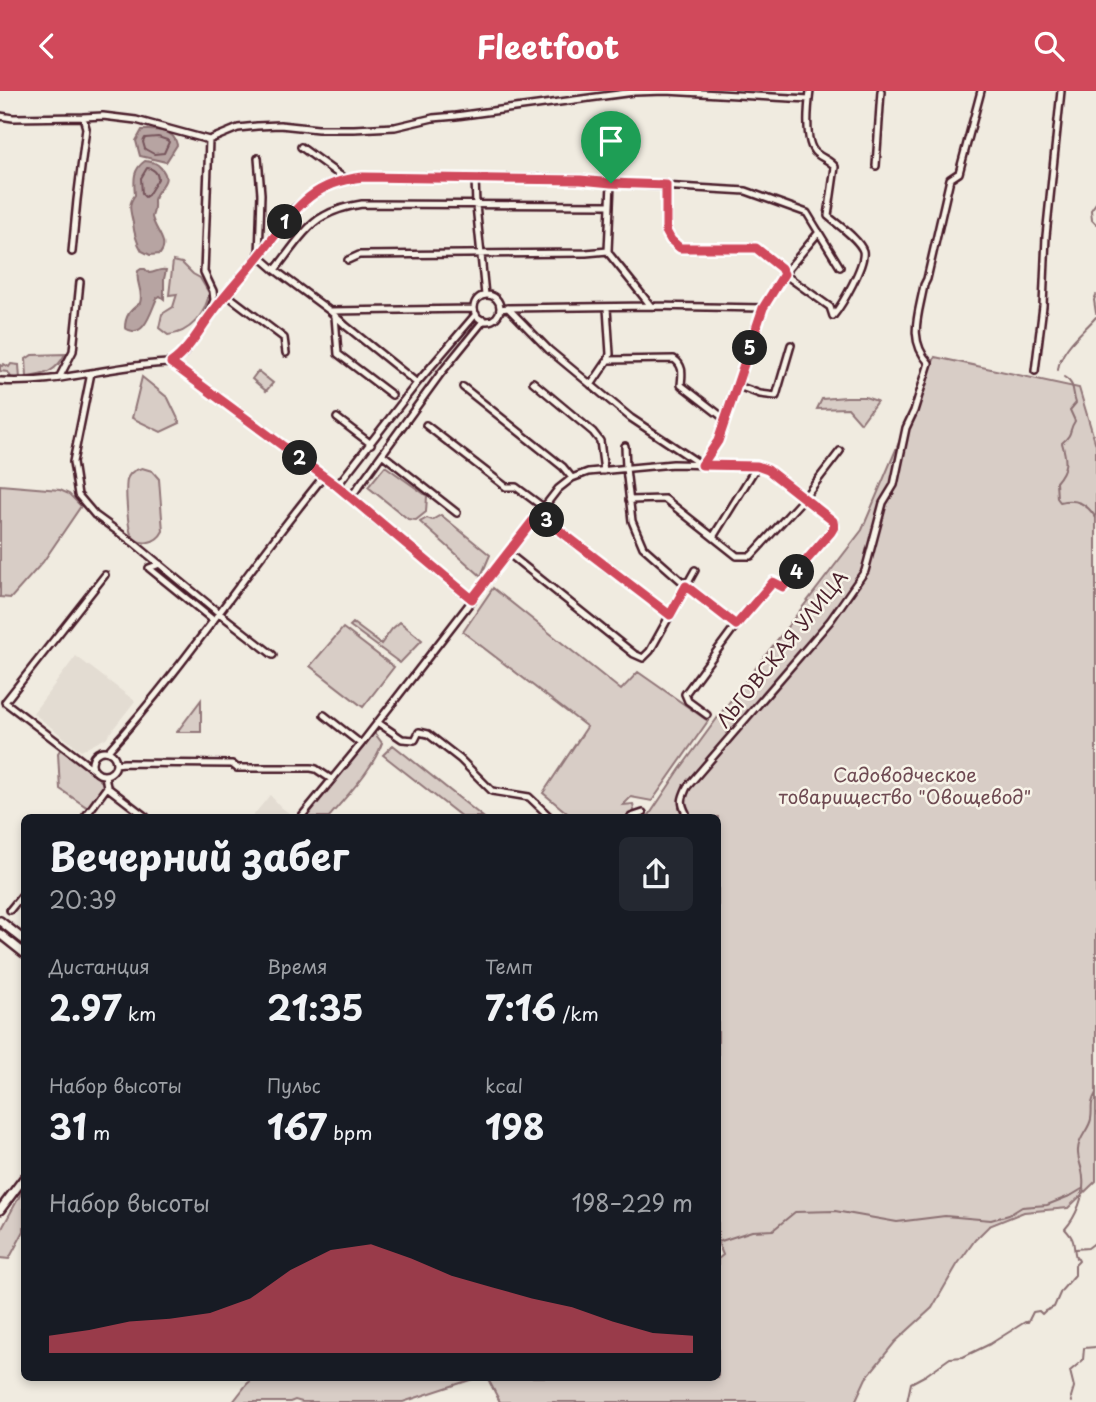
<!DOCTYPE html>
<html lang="ru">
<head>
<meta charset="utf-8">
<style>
  :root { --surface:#171b24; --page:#242831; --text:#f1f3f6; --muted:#9ea1a6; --accent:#d1495b }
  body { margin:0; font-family:"Playpen Sans",sans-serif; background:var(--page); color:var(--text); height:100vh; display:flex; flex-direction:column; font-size:26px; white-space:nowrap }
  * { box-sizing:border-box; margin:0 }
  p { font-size:23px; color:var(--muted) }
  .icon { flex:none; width:38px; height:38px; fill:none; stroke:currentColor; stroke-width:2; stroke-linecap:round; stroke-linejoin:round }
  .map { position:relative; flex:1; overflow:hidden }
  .sheet { position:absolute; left:21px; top:723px; width:700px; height:567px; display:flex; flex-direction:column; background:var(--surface); border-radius:10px; box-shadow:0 4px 10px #0003 }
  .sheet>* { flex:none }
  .pin { position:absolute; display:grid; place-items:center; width:60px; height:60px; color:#fff; margin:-72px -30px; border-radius:50% 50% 50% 0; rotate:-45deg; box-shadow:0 0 7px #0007 }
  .pin .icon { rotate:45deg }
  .km { position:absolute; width:35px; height:35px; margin:-18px; border-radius:50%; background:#222; color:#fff; font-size:19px; line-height:35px; text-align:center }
  .round { display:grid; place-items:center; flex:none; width:74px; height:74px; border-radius:10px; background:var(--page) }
  .overview { display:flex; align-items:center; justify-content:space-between; height:119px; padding:0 28px }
  h1 { font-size:38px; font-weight:700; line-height:52px }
  .stats { display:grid; grid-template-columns:repeat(3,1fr); gap:10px; height:119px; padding:7px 28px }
  .stats div { display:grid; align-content:center }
  .stats b { font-size:35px; font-weight:700 }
  .stats small { font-size:19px; font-weight:400 }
  .stats p { font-size:19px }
  .chart { height:196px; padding:14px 28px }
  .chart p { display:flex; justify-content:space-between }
  .chart svg { width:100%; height:126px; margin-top:7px; fill:var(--accent); opacity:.7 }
  header { display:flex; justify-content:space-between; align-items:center; height:91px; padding:0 28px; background:var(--accent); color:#fff; font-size:32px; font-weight:700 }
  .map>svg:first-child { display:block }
</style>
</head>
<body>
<header><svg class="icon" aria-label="back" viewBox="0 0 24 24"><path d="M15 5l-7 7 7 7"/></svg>Fleetfoot<svg class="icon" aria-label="search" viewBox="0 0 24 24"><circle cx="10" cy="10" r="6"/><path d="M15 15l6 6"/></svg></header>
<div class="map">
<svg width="1096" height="1311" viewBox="0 0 1096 1311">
  <rect width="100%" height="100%" fill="#f0ebe0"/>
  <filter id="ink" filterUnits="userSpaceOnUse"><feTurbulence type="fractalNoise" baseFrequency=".0143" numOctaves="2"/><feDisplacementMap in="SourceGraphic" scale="14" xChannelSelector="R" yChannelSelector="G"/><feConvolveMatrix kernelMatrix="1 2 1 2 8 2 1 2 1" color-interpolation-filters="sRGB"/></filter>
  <g filter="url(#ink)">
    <!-- built -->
    <path fill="#e3dcd2" d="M76,565L135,610L106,647L81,660L33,622Z
      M270,704L281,716L294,726H252Z"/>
    <!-- green -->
    <path fill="#d8cdc6" stroke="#917678" stroke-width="2" d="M173,170L182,172L193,183L200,187L209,202C206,223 190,242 168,244L159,237L162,223L173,216L177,203L169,204Z
      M65,263C57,280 45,284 27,286L26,268L32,264Z
      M935,266L1079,297L1096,354V1090L1068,1117L1024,1121L989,1135L975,1149L957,1174L932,1217L895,1251L866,1287L855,1311H500L487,1286H718V1168L723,1164L718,1152V726H648L680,678L721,622L862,439Z
      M4,273L9,276L11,273L19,274L20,288H12L8,281L0,280V274L2,275Z
      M258,280L273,292L266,300L252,288Z
      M142,286L168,307L180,332L161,341L132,327Z
      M846,306H865L877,310L861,332L848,317L817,318L822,308Z
      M385,375L427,405L426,421L416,429L408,428L368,396Z
      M142,377L152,380L159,388L163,440C157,452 139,457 131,443C128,436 124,393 128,386C131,380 136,379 142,377Z
      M0,394L60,399L69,403L81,415L43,471L11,507L0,506Z
      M441,424L490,464L481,485L420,431L427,427L432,429Z
      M493,497L621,599L638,581L708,630L652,710L631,706L623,714L633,713L635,726H572L543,702L587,636L463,541Z
      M400,531L422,549L400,572L350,535L353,532L381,553L392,538Z
      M343,537L394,576L363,616L310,575Z
      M201,609V641H177Z
      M373,640L382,652C372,680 347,704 329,726H307Z
      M393,654L483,726H462L383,664Z
      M62,658L92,681L103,692V696L88,717L60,698L58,662L60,659Z
      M24,1097V1140L9,1168L0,1167V1141Z
      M255,1286H479L403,1311H302L295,1309L290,1311H233L247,1293Z"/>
    <!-- water -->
    <path fill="#b7a4a2" stroke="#8b6f72" stroke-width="2" d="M142,39C155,39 174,37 177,54L166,71L140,65L136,50Z
      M145,70C152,71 156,71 161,77C174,92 156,96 154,109C154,116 155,119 152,126C155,140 170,151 160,163L150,164L142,160C136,150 134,143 133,132C131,121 127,114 135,104C134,90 132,79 145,70Z
      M141,178H145L149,182C156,182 159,177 166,179L164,188V208L160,205L157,207C151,220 144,250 125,237C125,225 130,219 140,212C144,200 135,192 138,180Z"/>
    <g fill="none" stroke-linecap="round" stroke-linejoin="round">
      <!-- shore -->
      <path stroke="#76545b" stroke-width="2" d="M158,46L167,49L169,51L164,62L154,63L145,58L143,51L145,47Z
        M147,77C153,77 158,82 158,88L148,104L145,106L142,103L141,87Z"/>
      <!-- stream -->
      <path stroke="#8b6f72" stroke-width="2" d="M1096,112L1091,119L1092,129L1096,133
        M1096,204L1094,209L1096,222
        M1058,279C1060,258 1083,241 1096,226
        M1064,286C1076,293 1072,302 1076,312L1070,319L1075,330C1068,340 1074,342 1062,352C1067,369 1068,377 1056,391L1057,407L1060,411C1077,407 1087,413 1096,427
        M718,1151L752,1140L773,1139L795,1121L835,1120L897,1131L945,1125L991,1129L1009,1124L1022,1116L1047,1114L1072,1104L1082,1098
        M1075,1158L1088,1157L1096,1151
        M907,1311L911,1292L926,1284L950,1267L963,1266L990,1253L1025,1231H1028L1033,1221L1039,1220L1042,1223L1045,1220L1054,1216L1061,1200L1075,1184V1174L1079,1170L1078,1168L1076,1167C1072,1152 1077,1151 1065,1138C1076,1126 1085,1104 1083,1087C1083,1078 1077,1068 1078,1059C1078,1047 1089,1039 1091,1028C1093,1016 1089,1015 1096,1002
        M1072,1311L1071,1306L1074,1296L1070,1280L1083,1269L1084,1257L1096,1256"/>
      <defs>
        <path id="street" d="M810,0C808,16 804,52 816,62C823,68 830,69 835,76L828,125C838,134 859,148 863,160C866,173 842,214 833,225
          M0,25L13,27L83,26L86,37L77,109L72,161
          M83,26L103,25L136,29L209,49L238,37L257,35L280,34L318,38H354L395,36L433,27L456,25L634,1L666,0L809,8
          M301,56L345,88
          M258,67L261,103L259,165L275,179L330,220L474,218
          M876,75L881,0
          M475,87L476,114L485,204
          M611,92L608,160L610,164L651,215
          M666,94V140L671,149L680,157H756L781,177L784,183L830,216L833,225
          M348,169L359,164L586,162L608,160
          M275,179C288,163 306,134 324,125C336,118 349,115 362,113L610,114
          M226,203L284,247L286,262
          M474 217a13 13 0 1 1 26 0a13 13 0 1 1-26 0Z
          M508,217L549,259L631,327L700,373
          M500,218L508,217L651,215L763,217
          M330,220L346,235L417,292
          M208,225L214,209L213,200L204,181L209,49
          M335,225L338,263L392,304
          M608,269L674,268C684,275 682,283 681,294L725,328
          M171,272L184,262L226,203L259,165L294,118L308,107L329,94L345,88L363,86L581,88L611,92L746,100L807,122L840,176
          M171,272L337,395L472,508
          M1035,280L1043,215L1046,145L1061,0
          M91,282L73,371L78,404L95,424L135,453L219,522L273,564
          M59,287L73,260L80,191
          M0,290C58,294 114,273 171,272
          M533,291L593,341L600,350L604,380
          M591,294L608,269L610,263L607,217
          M738,295L760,303L776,305L791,254
          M463,296L563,376L572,387
          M337,327L371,353
          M426,334L506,396H516L543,416
          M625,355L626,377L632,430L643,456L686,494L736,534
          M382,363L457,422
          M702,374L718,350L763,217L784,183L819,141
          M337,395L417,292L476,223
          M351,406L441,282L484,229
          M629,409L665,408L737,465H751L804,407L840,360
          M538,423L670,524
          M713,446L757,375
          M508,462L634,563L643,567L650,560L695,479
          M160,473L149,477L213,529
          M324,624L361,653
          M377,631L402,648L415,649L419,641L428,643L460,668L492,700L529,706L550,726
          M92 672a12 12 0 1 1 24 0a12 12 0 1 1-24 0Z
          M108,660C186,574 250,475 324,385
          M116,673L124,672L232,673L237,677H311L316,678L331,688
          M94,679L5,611L105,484
          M105,684L107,696L146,726
          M686,722C680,711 682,707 687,696L830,530L865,480L883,412L894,394L906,337L914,320L929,272C907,248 919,223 924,194L927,188L950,88L959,82L981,0
          M85,726L107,696
          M301,726L361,653L558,398L572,387L588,381L673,373L757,375L768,379L833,430L834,436L831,441L783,496L773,491L736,534L685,603L688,610L707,624
          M631,726L643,722
          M10,819L24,802"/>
        <path id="secondary" d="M0,830L24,849
          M0,843L24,862
          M0,1119L24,1087"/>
      </defs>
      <!-- street casing -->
      <use href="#street" stroke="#4a1f2b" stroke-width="10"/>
      <!-- secondary casing -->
      <use href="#secondary" stroke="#4a1f2b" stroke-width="12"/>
      <!-- street -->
      <use href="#street" stroke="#f7f3e8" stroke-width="5"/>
      <!-- secondary -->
      <use href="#secondary" stroke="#f7f3e8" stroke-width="7"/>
    </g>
  </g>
  <g fill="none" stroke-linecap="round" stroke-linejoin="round" filter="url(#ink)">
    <defs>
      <path id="route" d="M363,86L581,89L611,92L666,94V140L671,149L680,157H756L781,177L784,183L763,217L718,350L702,374L757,375L768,379L833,430L834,436L831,441L783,496L773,491L736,534L686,495L670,524L538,423L472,508L337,395L171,272C189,259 199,239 212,222C227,201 244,184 260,164C292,124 306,92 363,86Z"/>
    </defs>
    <!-- route casing -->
    <use href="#route" stroke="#fff" stroke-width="14"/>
    <!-- route -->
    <use href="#route" stroke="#d1495b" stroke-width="9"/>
  </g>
  <g text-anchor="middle" stroke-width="5" stroke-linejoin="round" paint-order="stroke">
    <!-- street labels -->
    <g font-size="19" fill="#4a1f2b" stroke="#f7f3e8">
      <text transform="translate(782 558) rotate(-51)" y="7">ЛЬГОВСКАЯ УЛИЦА</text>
    </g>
    <!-- park labels -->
    <g font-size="19" fill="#6e4a52" stroke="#f7f3e8">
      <text x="905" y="691">Садоводческое<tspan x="905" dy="22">товарищество "Овощевод"</tspan></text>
    </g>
  </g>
</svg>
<div class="pin" style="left:611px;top:92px;background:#1e9e55"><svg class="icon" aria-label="arrive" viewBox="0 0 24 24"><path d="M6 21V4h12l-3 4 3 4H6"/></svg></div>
<b class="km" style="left:285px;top:131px">1</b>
<b class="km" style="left:300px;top:367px">2</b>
<b class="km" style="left:547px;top:429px">3</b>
<b class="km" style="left:797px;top:481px">4</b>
<b class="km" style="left:750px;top:257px">5</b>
<section class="sheet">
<div class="overview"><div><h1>Вечерний забег</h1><p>20:39</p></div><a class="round"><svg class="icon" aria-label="share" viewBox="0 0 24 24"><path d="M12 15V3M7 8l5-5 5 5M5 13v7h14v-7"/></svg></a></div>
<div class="stats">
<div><p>Дистанция</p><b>2.97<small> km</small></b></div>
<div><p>Время</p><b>21:35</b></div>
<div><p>Темп</p><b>7:16<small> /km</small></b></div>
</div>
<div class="stats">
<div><p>Набор высоты</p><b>31<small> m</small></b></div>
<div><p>Пульс</p><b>167<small> bpm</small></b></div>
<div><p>kcal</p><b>198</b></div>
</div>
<div class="chart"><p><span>Набор высоты</span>198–229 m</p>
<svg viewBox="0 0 160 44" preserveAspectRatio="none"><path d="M0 44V38L10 36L20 33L30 32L40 30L50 25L60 15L70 8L80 6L90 11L100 17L110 21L120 25L130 28L140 33L150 37L160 38V44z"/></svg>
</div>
</section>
</div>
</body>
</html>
